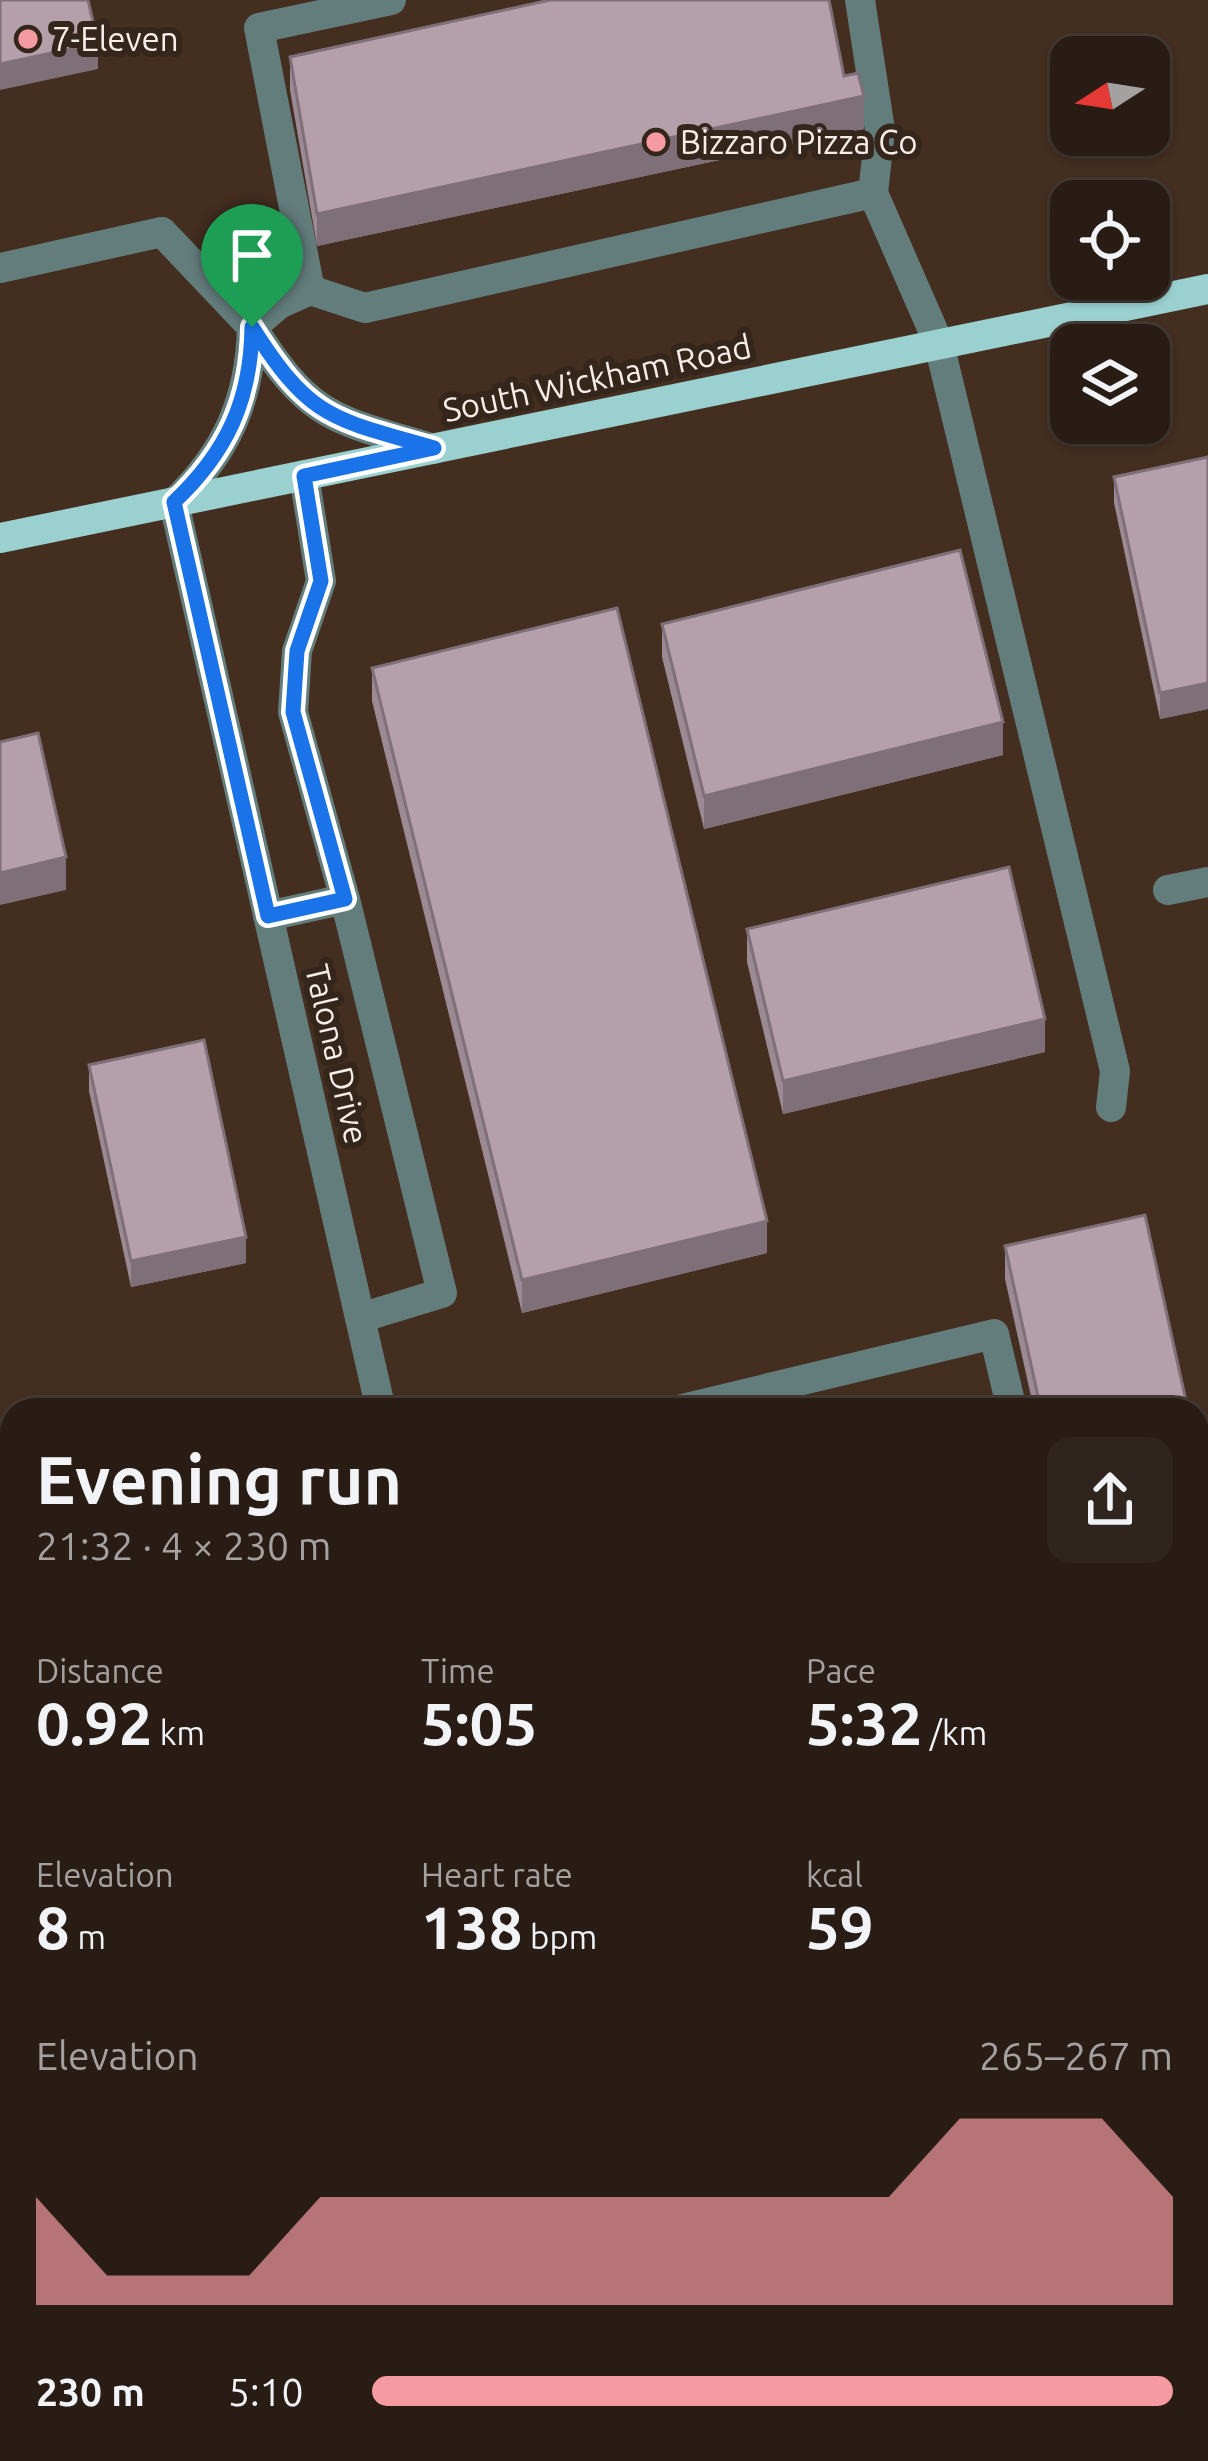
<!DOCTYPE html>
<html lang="en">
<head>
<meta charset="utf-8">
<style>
  :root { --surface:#281c15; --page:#30251e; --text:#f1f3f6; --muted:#a5a1a0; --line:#443a34; --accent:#f49aa0 }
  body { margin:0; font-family:Ubuntu,sans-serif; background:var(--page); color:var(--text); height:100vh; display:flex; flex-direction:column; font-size:45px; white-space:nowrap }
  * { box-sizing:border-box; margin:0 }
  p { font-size:39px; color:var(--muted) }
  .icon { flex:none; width:66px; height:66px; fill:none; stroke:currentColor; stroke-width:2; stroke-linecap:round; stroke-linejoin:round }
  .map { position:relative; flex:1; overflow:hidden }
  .drawer { position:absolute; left:0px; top:1398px; width:1209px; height:1065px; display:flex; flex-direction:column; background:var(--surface); border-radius:36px 36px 0 0; box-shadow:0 3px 9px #0004,0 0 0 3px var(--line) }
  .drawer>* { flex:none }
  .needle { width:78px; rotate:258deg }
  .tools { position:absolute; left:1050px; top:36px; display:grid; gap:24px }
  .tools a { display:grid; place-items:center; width:120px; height:120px; border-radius:24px; background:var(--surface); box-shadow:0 3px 9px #0004,0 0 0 3px var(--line); font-size:60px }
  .pin { position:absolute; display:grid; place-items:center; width:102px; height:102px; color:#fff; margin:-123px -51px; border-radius:50% 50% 50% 0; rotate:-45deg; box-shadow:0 0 12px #0007 }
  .pin .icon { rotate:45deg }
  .round { display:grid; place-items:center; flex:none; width:126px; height:126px; border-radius:24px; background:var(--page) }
  .summary { display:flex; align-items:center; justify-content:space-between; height:204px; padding:0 36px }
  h1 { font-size:66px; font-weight:700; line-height:90px }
  .figures { display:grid; grid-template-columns:repeat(3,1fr); gap:18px; height:204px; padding:12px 36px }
  .figures div { display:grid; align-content:center }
  .figures b { font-size:60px; font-weight:700 }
  .figures small { font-size:33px; font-weight:400 }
  .figures p { font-size:33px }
  .chart { height:336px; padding:24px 36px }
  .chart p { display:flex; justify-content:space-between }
  .chart svg { width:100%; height:216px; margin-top:12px; fill:var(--accent); opacity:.7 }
  ul { padding:0 36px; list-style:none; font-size:39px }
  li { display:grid; grid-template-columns:192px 144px 1fr; align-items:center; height:90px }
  li i { height:30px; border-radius:15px; background:var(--accent) }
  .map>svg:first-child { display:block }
</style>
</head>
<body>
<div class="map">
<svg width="1208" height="2461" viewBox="0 0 1208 2461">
  <rect width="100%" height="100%" fill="#35261c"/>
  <!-- built -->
  <path fill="#432e20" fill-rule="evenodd" d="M0,0H1208V2461H0ZM1071,57H1149V135H1071ZM1071,201H1149V279H1071ZM1071,345H1149V423H1071ZM12,1410H1197V2451H12Z"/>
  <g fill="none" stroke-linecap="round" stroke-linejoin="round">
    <!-- minor -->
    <path stroke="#637d7c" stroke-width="30" d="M391,0L259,28L310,290L365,308L873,193
      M860,0L880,130L873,193L939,344L1115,1071L1111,1107
      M0,268L162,232L252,327L279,304L310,290
      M304,475L321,581L297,651L293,712L345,899
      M1168,890L1208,882
      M268,916L345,899L442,1293L360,1318
      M381,1410L174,503C227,452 250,400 252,327C311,420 332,418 434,449
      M678,1410L994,1334L1012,1410
      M1197,1656L1208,1653
      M0,2138L12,2135
      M1197,2167L1208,2164
      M0,2270L12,2267"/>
    <!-- major -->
    <path stroke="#9ad1d0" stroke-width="30" d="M0,538L1208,289"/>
  </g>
  <!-- wall -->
  <path fill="#9b8993" d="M290,57L844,76L864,129L317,246L290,90Z
    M1208,457V709L1160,719L1114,503V477Z
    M662,624L1003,755L704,829L662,657Z
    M372,668L767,1253L522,1313L372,701Z
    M747,929L1045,1052L783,1114L747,962Z
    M89,1065L246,1263L131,1287L89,1091Z
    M1005,1246L1188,1410H1034L1005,1279Z"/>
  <!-- shaded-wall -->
  <path fill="#7e6f78" d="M98,43V69L0,90V64Z
    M864,96V129L317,246V214Z
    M1208,683V709L1160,719V693Z
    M1003,722V755L704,829V796Z
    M66,857V890L0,905V873Z
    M1045,1019V1052L783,1114V1081Z
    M767,1221V1253L522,1313V1280Z
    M246,1237V1263L131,1287V1261Z
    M12,2053V2080L0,2082V2056Z
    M1208,2083V2116L1197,2119V2086Z
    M12,2411V2437L0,2440V2414Z"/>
  <!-- building -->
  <path fill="#b49fab" stroke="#7e6f78" stroke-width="3" d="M0,0H88L98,43L0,64Z
    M550,0H829L844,76L858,73L864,96L317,214L290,57Z
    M1208,457V683L1160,693L1114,477Z
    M960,550L1003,722L704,796L662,624Z
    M617,608L767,1221L522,1280L372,668Z
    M38,733L66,857L0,873V742Z
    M1009,867L1045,1019L783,1081L747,929Z
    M204,1040L246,1237L131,1261L89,1065Z
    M1145,1215L1188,1410H1041L1005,1246Z
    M1208,1721V2083L1197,2086V1724Z
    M12,1949V2053L0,2056V1952Z
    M12,2306V2411L0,2414V2308Z"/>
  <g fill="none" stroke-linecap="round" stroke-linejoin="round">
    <defs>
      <path id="route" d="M252,327C311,420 331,418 434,448L304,476L321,581L297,651L293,712L345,899L268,916L174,502C227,452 251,400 252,327Z"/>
    </defs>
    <!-- route casing -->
    <use href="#route" stroke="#fff" stroke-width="24"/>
    <!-- route -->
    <use href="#route" stroke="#1a73e8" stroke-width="15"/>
  </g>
  <!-- markers -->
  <g fill="#f49aa0" stroke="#35261c" stroke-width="4.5">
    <circle cx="28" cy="39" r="12"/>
    <circle cx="656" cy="142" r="12"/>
  </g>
  <g text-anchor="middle" stroke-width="12" stroke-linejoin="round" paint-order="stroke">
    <!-- poi labels -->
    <g font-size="33" fill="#f8ede7" stroke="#35261c" text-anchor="start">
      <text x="52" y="51">7-Eleven</text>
      <text x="680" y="154">Bizzaro Pizza Co</text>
    </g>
    <!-- street labels -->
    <g font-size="33" fill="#f8ede7" stroke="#35261c">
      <text transform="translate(597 378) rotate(-12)" y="12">South Wickham Road</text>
      <text transform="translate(337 1054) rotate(77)" y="12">Talona Drive</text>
    </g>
  </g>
</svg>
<div class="tools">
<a><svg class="needle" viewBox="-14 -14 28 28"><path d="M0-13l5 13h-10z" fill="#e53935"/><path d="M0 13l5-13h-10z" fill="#a5a1a0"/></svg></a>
<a><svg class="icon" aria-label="locate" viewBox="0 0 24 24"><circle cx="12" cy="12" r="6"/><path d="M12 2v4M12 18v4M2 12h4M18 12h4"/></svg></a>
<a><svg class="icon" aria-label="layers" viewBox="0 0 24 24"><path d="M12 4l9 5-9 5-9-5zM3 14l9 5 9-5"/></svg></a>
</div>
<div class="pin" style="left:252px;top:327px;background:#1e9e55"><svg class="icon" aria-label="arrive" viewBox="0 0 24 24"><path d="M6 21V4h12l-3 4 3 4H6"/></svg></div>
<section class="drawer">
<div class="summary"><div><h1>Evening run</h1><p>21:32 · 4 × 230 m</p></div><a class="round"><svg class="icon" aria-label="share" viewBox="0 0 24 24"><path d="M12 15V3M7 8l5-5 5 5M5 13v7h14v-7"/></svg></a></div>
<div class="figures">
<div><p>Distance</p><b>0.92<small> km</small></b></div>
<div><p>Time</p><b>5:05</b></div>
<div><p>Pace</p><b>5:32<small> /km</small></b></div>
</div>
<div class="figures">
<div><p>Elevation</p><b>8<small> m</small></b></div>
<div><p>Heart rate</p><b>138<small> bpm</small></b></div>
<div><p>kcal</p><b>59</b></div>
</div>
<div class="chart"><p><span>Elevation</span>265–267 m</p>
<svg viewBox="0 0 160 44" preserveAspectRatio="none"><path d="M0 44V22L10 38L20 38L30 38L40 22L50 22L60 22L70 22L80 22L90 22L100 22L110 22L120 22L130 6L140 6L150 6L160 22V44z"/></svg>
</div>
<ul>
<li><b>230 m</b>5:10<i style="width:100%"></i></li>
</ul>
</section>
</div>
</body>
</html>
